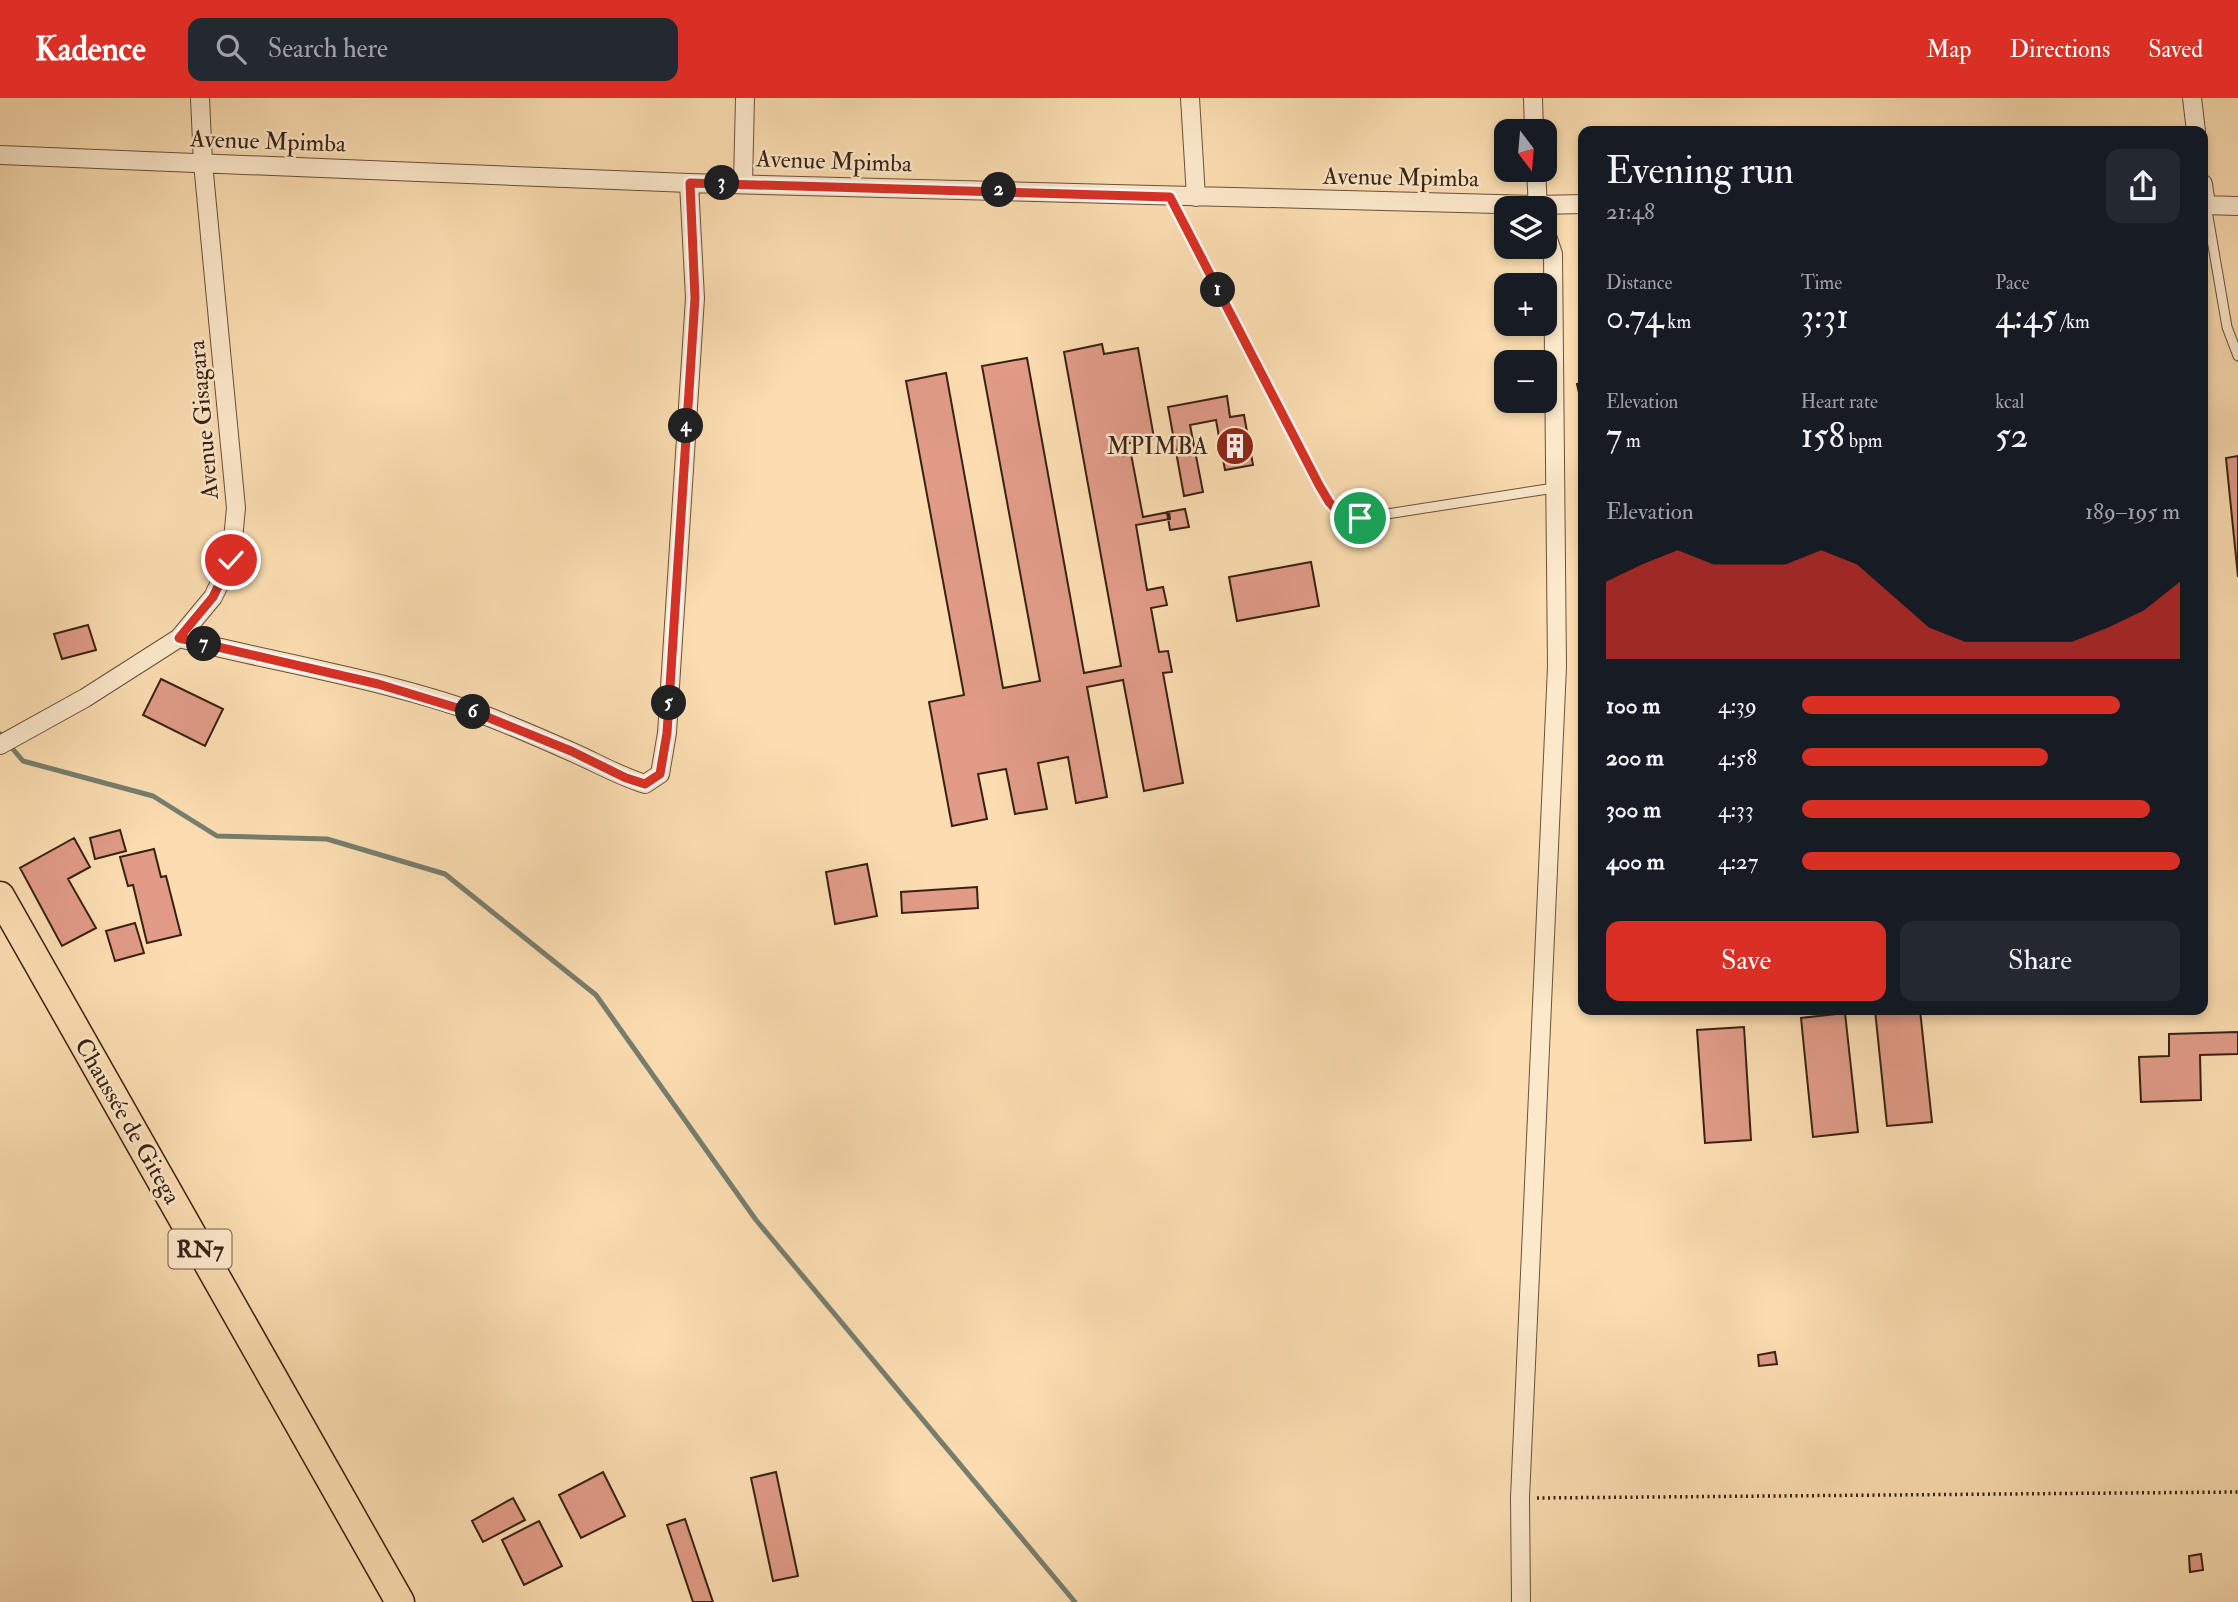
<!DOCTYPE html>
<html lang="en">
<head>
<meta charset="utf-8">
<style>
  :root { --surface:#171b24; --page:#242831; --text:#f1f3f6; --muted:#9ea1a6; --accent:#d93025 }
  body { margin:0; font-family:"IM FELL Double Pica",serif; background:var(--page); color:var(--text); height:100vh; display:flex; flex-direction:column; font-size:26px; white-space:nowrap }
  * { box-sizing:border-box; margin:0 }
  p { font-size:23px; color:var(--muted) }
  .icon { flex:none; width:38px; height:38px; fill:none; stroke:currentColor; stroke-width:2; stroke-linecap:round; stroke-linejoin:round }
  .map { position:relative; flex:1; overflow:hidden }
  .drawer { position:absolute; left:1578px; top:28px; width:630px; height:889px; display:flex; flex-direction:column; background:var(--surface); border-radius:14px; box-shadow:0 4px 10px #0003 }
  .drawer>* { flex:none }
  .needle { width:46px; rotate:164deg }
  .controls { position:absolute; left:1494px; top:21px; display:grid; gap:14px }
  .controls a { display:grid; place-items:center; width:63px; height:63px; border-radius:14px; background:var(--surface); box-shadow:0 4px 10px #0003; font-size:35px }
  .pin { position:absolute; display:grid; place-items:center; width:60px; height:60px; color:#fff; margin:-30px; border:4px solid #fff; border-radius:50%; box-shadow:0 2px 7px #0007 }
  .km { position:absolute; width:35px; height:35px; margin:-18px; border-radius:50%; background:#222; color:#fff; font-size:19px; line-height:35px; text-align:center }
  .round { display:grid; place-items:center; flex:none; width:74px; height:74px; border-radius:14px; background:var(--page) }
  .head { display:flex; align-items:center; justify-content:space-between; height:119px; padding:0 28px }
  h1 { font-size:38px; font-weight:600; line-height:52px }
  .metrics { display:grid; grid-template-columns:repeat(3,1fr); gap:10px; height:119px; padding:7px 28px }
  .metrics div { display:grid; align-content:center }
  .metrics b { font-size:35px; font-weight:600 }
  .metrics small { font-size:19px; font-weight:400 }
  .metrics p { font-size:19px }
  .chart { height:196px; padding:14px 28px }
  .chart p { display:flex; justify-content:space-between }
  .chart svg { width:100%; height:126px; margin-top:7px; fill:var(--accent); opacity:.7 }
  .primary-button { display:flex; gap:14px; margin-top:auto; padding:14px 28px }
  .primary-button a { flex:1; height:80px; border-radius:14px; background:var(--accent); color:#fff; font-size:28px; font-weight:600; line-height:80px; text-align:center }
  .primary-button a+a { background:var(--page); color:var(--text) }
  ul { padding:0 28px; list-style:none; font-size:23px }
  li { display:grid; grid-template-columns:112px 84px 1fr; align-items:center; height:52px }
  li i { height:18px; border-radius:9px; background:var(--accent) }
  header { display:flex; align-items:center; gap:42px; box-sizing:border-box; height:98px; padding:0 35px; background:var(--accent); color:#fff }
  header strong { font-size:33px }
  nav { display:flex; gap:38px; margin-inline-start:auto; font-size:24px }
  .search { width:490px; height:63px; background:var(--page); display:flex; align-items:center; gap:18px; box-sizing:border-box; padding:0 24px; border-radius:14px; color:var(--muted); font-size:26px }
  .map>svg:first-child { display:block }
</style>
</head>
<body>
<header>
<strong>Kadence</strong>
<div class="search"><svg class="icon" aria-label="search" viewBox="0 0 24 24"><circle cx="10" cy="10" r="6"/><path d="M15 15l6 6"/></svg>Search here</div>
<nav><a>Map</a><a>Directions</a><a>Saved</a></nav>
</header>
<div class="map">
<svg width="2238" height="1504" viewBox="0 0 2238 1504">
  <rect width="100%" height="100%" fill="#fbddb1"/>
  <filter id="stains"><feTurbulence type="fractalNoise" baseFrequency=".00286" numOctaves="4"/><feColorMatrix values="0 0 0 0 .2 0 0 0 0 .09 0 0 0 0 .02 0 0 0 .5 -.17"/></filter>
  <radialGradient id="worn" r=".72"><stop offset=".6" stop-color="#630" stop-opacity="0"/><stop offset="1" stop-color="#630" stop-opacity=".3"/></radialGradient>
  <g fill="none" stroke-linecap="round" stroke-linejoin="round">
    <!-- stream -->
    <path stroke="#767e6e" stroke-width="5" d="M0,636L23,663L153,698L217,738L327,741L445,776L596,897L756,1122L1075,1504"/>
  </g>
  <!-- building -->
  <path fill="#e19b87" stroke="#392214" stroke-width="2" d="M1102,246L1104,256L1138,250L1154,340L1121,347L1123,358L1131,356L1143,419L1169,414L1170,421L1136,427L1147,492L1163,489L1167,507L1151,510L1159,554L1168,553L1172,574L1163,575L1183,685L1144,693L1123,582L1087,589L1107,699L1076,705L1068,659L1038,665L1047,711L1015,716L1006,671L978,676L987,721L952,728L929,604L964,597L906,283L946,275L1003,590L1040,583L982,268L1027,260L1084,575L1121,568L1064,254Z
    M1584,284V307L1582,308L1577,286Z
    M1227,298L1230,319L1244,317L1253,367L1225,372L1216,322L1190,327L1203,394L1184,398L1168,309Z
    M2238,358V479L2226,360Z
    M1185,411L1189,429L1170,432L1167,414Z
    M1311,464L1319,508L1237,523L1229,479Z
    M88,527L96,552L62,561L54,536Z
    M161,581L223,611L205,648L143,617Z
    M120,732L126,753L95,761L90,740Z
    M74,740L90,769L68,781L96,830L62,848L20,770Z
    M154,751L161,779L166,778L181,837L147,845L133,787L128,788L120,759Z
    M867,766L877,818L835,826L826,774Z
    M977,789L978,810L902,815L901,794Z
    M135,825L144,855L115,863L106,833Z
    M1695,912H1742V913L1696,916Z
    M1875,912H1920L1932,1024L1887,1028Z
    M1845,915L1858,1034L1813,1039L1801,920Z
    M1744,929L1751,1042L1705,1045L1697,932Z
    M2238,934V956L2200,957L2201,1002L2141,1004L2139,959L2169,958V936Z
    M1775,1254L1777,1266L1759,1268L1758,1257Z
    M603,1374L625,1418L581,1440L559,1397Z
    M776,1374L798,1478L773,1483L751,1380Z
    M513,1400L525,1422L483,1444L472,1423Z
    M685,1421L713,1504H693L667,1427Z
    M539,1423L562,1468L524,1487L502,1442Z
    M2201,1456L2203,1472L2190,1474L2189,1458Z"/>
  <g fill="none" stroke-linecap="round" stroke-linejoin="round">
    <defs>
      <path id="lane" d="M1170,99L1319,387L1329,404L1344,420H1361L1554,390
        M2206,107L2227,229L2238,258"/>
      <path id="street" d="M1190,0L1196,99
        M1533,0L1534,33
        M2192,0L2196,33
        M0,57L689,85L1537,107L1584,106
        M1536,72L1538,110
        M743,85L745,0
        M2203,86L2206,107
        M2203,107L2238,108
        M179,540C282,566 389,582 489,619C517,630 545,642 572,654C597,665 619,678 645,686L660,676L667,635L695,200L689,85
        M0,647L85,600L179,540L213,499L231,462L236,410L203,65L200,0
        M1521,1504L1520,1400L1557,569L1553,156L1545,132"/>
      <path id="primary" d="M0,798L400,1504"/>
    </defs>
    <!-- lane casing -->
    <use href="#lane" stroke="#6a513b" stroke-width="11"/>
    <!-- street casing -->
    <use href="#street" stroke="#6a513b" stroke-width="20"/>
    <!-- primary casing -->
    <use href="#primary" stroke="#392214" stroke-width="31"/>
    <!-- path -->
    <path stroke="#392214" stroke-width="3.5" stroke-dasharray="2 3.5" stroke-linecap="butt" d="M1537,1400L2238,1394"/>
    <!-- lane -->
    <use href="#lane" stroke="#fce9cc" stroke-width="9"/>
    <!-- street -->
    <use href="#street" stroke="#fce9cc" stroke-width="18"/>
    <!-- primary -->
    <use href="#primary" stroke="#fbddb1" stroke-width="28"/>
  </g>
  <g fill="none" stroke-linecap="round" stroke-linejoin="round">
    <defs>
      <path id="route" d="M231,462L213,499L179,540L378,586L487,619L571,653L626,680L645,686L660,676L667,635L695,200L690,85L1170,99L1319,387L1329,404L1344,420H1360"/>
    </defs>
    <!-- route casing -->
    <use href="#route" stroke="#fff" stroke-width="14"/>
    <!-- route -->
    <use href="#route" stroke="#d93025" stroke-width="9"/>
  </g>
  <!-- icons -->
  <defs>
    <symbol id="building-disc" viewBox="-11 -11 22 22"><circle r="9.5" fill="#8f2418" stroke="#fce9cc"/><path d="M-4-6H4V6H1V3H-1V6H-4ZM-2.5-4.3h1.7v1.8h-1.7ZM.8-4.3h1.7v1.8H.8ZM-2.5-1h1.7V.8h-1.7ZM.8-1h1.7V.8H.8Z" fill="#fff"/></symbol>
  </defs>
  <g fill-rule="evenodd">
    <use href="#building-disc" x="1213" y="326" width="44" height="44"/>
  </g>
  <g text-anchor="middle" stroke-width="5" stroke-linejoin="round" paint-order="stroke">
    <!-- shield labels -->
    <rect fill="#fce9cc" stroke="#745e4b" stroke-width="2" x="168.5" y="1131.5" width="63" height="39" rx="5"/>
    <g font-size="23" font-weight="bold" fill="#392214">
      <text x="200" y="1159">RN7</text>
    </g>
    <!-- street labels -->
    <g font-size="24" fill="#392214" stroke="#fce9cc">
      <text transform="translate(268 43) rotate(2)" y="8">Avenue Mpimba</text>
      <text transform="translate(834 63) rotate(2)" y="8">Avenue Mpimba</text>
      <text transform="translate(1401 79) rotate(1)" y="8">Avenue Mpimba</text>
      <text transform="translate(203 322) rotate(-95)" y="8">Avenue Gisagara</text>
      <text transform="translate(128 1023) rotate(60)" y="8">Chaussée de Gitega</text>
    </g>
    <!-- poi labels -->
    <g font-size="24" fill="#392214" stroke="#fce9cc" text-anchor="end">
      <text x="1208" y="356">MPIMBA</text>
    </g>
  </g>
  <rect width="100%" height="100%" filter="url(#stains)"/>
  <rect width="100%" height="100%" fill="url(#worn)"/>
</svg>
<div class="controls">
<a><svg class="needle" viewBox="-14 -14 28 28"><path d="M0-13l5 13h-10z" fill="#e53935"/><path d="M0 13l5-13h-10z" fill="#9ea1a6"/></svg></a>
<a><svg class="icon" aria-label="layers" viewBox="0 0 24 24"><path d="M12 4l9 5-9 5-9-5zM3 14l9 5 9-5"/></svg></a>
<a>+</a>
<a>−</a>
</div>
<div class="pin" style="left:1360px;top:420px;background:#1e9e55"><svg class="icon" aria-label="arrive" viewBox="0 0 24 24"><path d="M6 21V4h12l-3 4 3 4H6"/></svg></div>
<div class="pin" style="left:231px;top:462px;background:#d93025"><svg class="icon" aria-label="check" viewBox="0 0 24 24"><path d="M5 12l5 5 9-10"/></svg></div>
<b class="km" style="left:1218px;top:192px">1</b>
<b class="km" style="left:999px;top:92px">2</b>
<b class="km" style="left:722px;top:85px">3</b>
<b class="km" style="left:686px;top:328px">4</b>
<b class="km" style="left:669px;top:605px">5</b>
<b class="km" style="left:473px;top:614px">6</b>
<b class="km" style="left:204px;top:546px">7</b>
<section class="drawer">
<div class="head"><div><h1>Evening run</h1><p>21:48</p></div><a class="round"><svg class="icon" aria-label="share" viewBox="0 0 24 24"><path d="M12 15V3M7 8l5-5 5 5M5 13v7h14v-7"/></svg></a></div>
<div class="metrics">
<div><p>Distance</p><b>0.74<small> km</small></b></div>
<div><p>Time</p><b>3:31</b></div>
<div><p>Pace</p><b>4:45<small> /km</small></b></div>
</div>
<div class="metrics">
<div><p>Elevation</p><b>7<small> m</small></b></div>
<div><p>Heart rate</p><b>158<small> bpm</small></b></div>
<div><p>kcal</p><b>52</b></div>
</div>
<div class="chart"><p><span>Elevation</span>189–195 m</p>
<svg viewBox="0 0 160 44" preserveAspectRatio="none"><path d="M0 44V17L10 11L20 6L30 11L40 11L50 11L60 6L70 11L80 22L90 33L100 38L110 38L120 38L130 38L140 33L150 27L160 17V44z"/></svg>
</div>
<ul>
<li><b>100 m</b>4:39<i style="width:84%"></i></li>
<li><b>200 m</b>4:58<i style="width:65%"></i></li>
<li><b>300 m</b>4:33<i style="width:92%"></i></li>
<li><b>400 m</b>4:27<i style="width:100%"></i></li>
</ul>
<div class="primary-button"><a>Save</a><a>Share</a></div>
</section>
</div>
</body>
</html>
